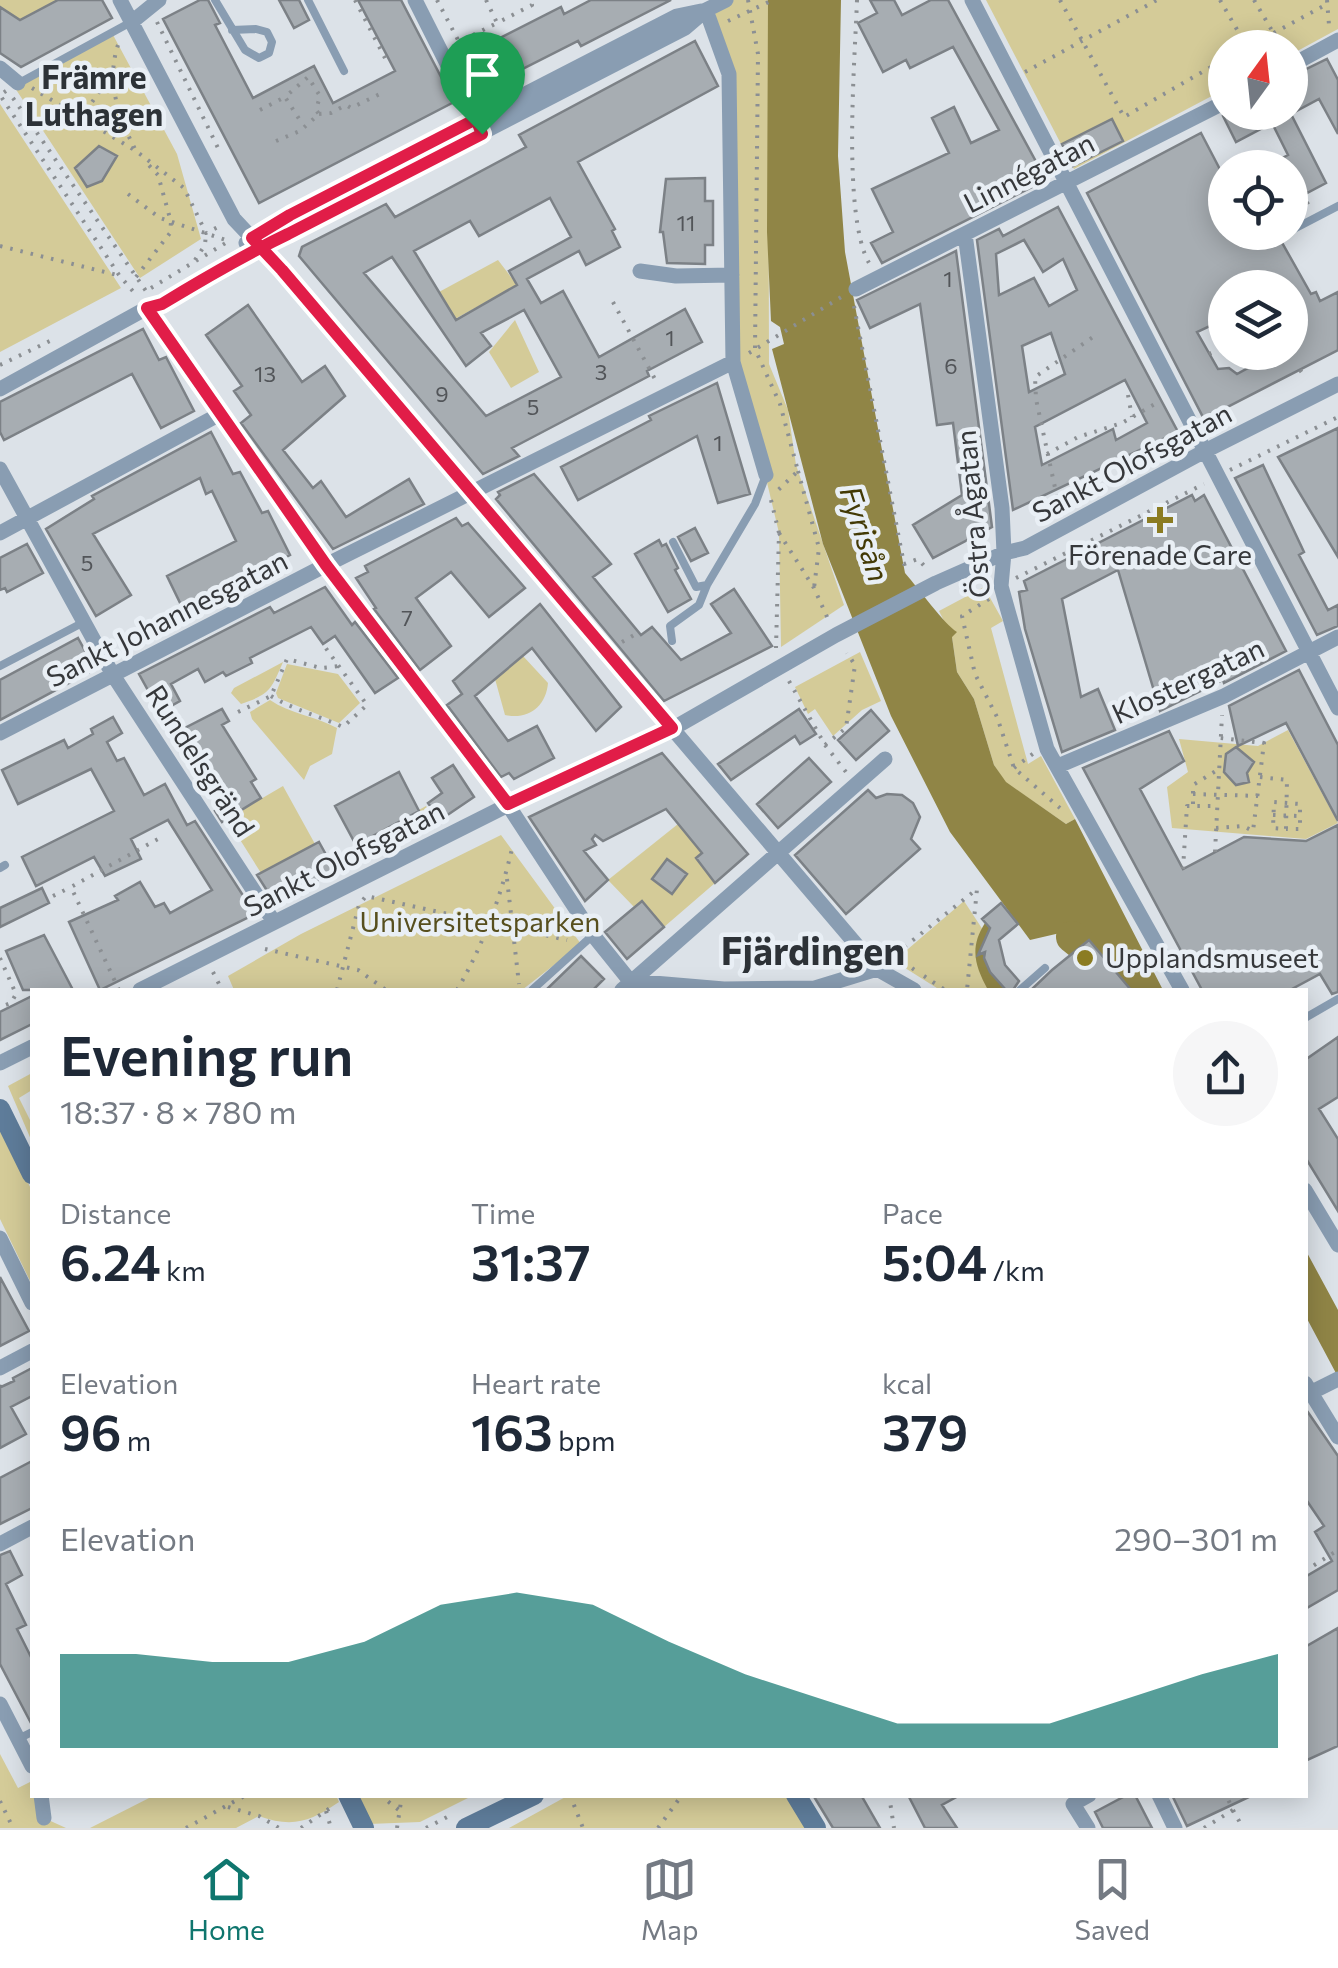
<!DOCTYPE html>
<html lang="en">
<head>
<meta charset="utf-8">
<style>
  :root { --surface:#fff; --page:#f6f6f7; --text:#1f2937; --muted:#747a83; --line:#e0e1e3; --accent:#0f766e }
  body { margin:0; font-family:Commissioner,sans-serif; background:var(--page); color:var(--text); height:100vh; display:flex; flex-direction:column; font-size:38px; white-space:nowrap }
  * { box-sizing:border-box; margin:0 }
  p { font-size:32px; color:var(--muted) }
  .icon { flex:none; width:55px; height:55px; fill:none; stroke:currentColor; stroke-width:2; stroke-linecap:round; stroke-linejoin:round }
  .map { position:relative; flex:1; overflow:hidden }
  .details { position:absolute; left:30px; top:988px; width:1278px; height:810px; display:flex; flex-direction:column; background:var(--surface); border-radius:0px; box-shadow:0 5px 25px #0003 }
  .details>* { flex:none }
  .needle { width:65px; rotate:15deg }
  .buttons { position:absolute; left:1208px; top:30px; display:grid; gap:20px }
  .buttons a { display:grid; place-items:center; width:100px; height:100px; border-radius:50%; background:var(--surface); box-shadow:0 5px 25px #0003; font-size:50px }
  .pin { position:absolute; display:grid; place-items:center; width:85px; height:85px; color:#fff; margin:-102px -42px; border-radius:50% 50% 50% 0; rotate:-45deg; box-shadow:0 0 10px #0007 }
  .pin .icon { rotate:45deg }
  .round { display:grid; place-items:center; flex:none; width:105px; height:105px; border-radius:52px; background:var(--page) }
  .head { display:flex; align-items:center; justify-content:space-between; height:170px; padding:0 30px }
  h1 { font-size:55px; font-weight:600; line-height:75px }
  .stats { display:grid; grid-template-columns:repeat(3,1fr); gap:15px; height:170px; padding:10px 30px }
  .stats div { display:grid; align-content:center }
  .stats b { font-size:50px; font-weight:600 }
  .stats small { font-size:28px; font-weight:400 }
  .stats p { font-size:28px }
  .chart { height:280px; padding:20px 30px }
  .chart p { display:flex; justify-content:space-between }
  .chart svg { width:100%; height:180px; margin-top:10px; fill:var(--accent); opacity:.7 }
  .tab-bar { display:flex; justify-content:space-around; align-items:center; height:140px; border-top:2px solid var(--line); background:var(--surface); font-size:28px; color:var(--muted) }
  .tab-bar a { display:grid; justify-items:center; gap:5px }
  .tab-bar .current { color:var(--accent) }
  .map>svg:first-child { display:block }
</style>
</head>
<body>
<div class="map">
<svg width="1338" height="1828" viewBox="0 0 1338 1828">
  <rect width="100%" height="100%" fill="#dce2e8"/>
  <!-- green -->
  <path fill="#d4cb98" d="M0,0H58L20,20L0,7Z
    M712,0H768L769,364L788,410L796,465L844,605L781,647L779,533L733,339L729,74Z
    M986,0H1338V29L1290,55V48H1225V89L1074,169Z
    M112,33L177,154L201,239L140,278L13,85Z
    M0,104L121,288L0,352Z
    M498,260L517,285L455,319L439,292Z
    M515,320L539,372L511,388L489,352Z
    M984,587L1003,621L991,628L1028,764L1041,756L1075,819L1066,824L1005,782L994,765L974,699L957,672L952,637L939,611Z
    M860,652L881,701L862,710L833,736L815,709L808,714L795,687Z
    M523,656L548,683C546,707 528,720 505,715L495,679Z
    M283,662C271,690 270,694 241,704L231,693L234,688Z
    M287,664L338,674L360,703L339,723L278,698L276,693Z
    M270,700C290,714 315,716 337,728L332,754L310,766L304,780L252,719L250,712Z
    M1288,730L1338,823L1306,839L1172,828L1167,787L1188,772L1179,739L1258,746Z
    M283,786L315,844L261,873L227,819Z
    M426,806L434,819L362,856L356,845Z
    M678,824L702,853L697,858L715,883L664,927L643,901L634,907L608,880Z
    M501,835L581,944L522,990H234L228,976L301,934Z
    M964,901L985,933L980,957L991,984L987,990H940L894,961Z
    M32,1073V1090L19,1098L32,1124V1142L8,1086Z
    M0,1124L32,1191V1285L0,1219Z
    M0,1754L18,1788L32,1781V1795H41L44,1818L66,1828H0Z
    M155,1795H336L339,1802C310,1822 292,1828 259,1816L236,1828H90Z
    M353,1795H474L420,1822L369,1824Z
    M569,1795H789L806,1828H509Z"/>
  <!-- water -->
  <path fill="#908546" d="M768,0H841L838,156L845,252L905,573C919,589 944,624 957,632L952,637L957,672L974,699L994,765L1006,782L1066,824L1075,819L1163,990H1130L1089,940L1073,930L1030,940L950,832L891,716L823,544L772,349L784,344L780,327L771,321L767,232Z
    M985,923L992,931L984,958L1006,990H988C975,966 969,948 985,923Z
    M1305,1249L1338,1310V1377L1305,1315Z"/>
  <g fill="none" stroke-linecap="round" stroke-linejoin="round">
    <!-- river -->
    <path stroke="#908546" stroke-width="32" d="M1072,937L1082,945"/>
  </g>
  <!-- building -->
  <path fill="#a7adb2" stroke="#7c8186" stroke-width="2.5" fill-rule="evenodd" d="M58,0H102L112,18L21,67L0,53V7L20,20Z
    M200,0H208L220,23L215,25L253,98L314,66L333,103L395,71L358,0H401L454,102L259,203L163,19Z
    M279,0H299L309,20L294,28Z
    M591,0H671L581,46L578,41L497,82L480,48L561,7L564,14Z
    M870,0H894L902,15L931,0H948L1046,180L882,263L871,243L893,232L872,189L949,153L932,118L954,107L971,143L999,130L953,47L910,68L906,60L883,72L858,23L877,13Z
    M695,41L718,86L578,162L615,229L612,231L620,247L586,265L579,251L527,279L541,303L563,291L599,357L685,309L702,342L647,371L649,376L512,448L519,456L483,474L299,256L302,247L386,204L395,217L526,147L519,135ZM550,198L571,237L509,271L517,285L456,320L414,251L470,221L479,236ZM392,257L466,366L491,346L481,333L524,310L561,377L486,416L364,273Z
    M1327,59L1338,80V134L1319,99L1291,114L1326,183L1307,193L1300,179L1290,184V168H1263L1288,155L1272,123L1236,142L1223,116L1229,112H1290V77Z
    M1112,119L1123,141L1073,166L1062,144Z
    M1201,133L1225,179V232H1276L1311,294L1316,292L1320,301L1338,292V350L1204,419L1087,193ZM1225,288H1290V324L1299,341L1290,346V352H1277L1237,374L1229,368L1218,369L1197,332L1225,319Z
    M99,146L117,156L102,181L87,187L75,168Z
    M705,178V201H713V245H705V264L667,263L663,232H660L666,179Z
    M1058,207L1178,432L1013,510L977,240L999,229L1003,236ZM1024,240L1043,272L1063,259L1077,290L1049,306L1034,278L999,295L996,254ZM1051,333L1065,374L1029,392L1022,346ZM1125,380L1147,423L1116,440L1113,429L1042,465L1035,427Z
    M956,251L992,527L933,558L913,525L962,495L953,423L937,425L920,304L870,328L857,300Z
    M248,305L302,382L325,366L345,396L283,450L313,488L321,481L346,517L409,479L424,504L333,549L241,423L251,415L234,391L242,386L206,335Z
    M143,329L159,360L166,357L194,411L161,428L132,374L4,440L0,432V402Z
    M717,383L750,494L718,503L697,436L578,500L561,467L651,420L649,416Z
    M1338,428V557L1278,457Z
    M211,432L233,474L240,472L262,513L268,511L290,555L184,611L167,576L236,541L212,491L206,494L200,478L93,534L131,595L96,616L46,529L94,499L92,496Z
    M1263,465L1304,552L1299,555L1328,610L1338,605V626L1317,635L1235,478Z
    M534,474L611,564L593,577L641,635L652,627L681,660L731,633L711,604L734,589L772,646L664,701L496,499L500,495L498,492Z
    M1192,495L1195,501L1204,495L1286,651L1224,683L1223,680L1160,711L1118,570L1062,599L1081,697L1098,689L1115,730L1062,752L1025,629L1019,592L1027,590L1024,581Z
    M456,518L462,526L468,523L525,588L489,617L451,572L416,598L451,646L420,670L374,609L376,608L356,578L368,572L365,566Z
    M695,528L708,553L691,561L678,537Z
    M659,540L662,546L666,544L678,568L675,570L691,599L668,612L635,554Z
    M27,544L43,573L7,592L5,588L0,590V558Z
    M325,587L352,625L355,622L398,678L375,693L335,636L323,644L311,627L250,658L252,663L226,676L223,672L205,682L198,669L171,684L180,701L160,712L139,674L270,607L274,613Z
    M540,604L621,707L596,731L532,648L475,696L508,741L537,726L554,758L514,779L509,773L501,777L447,705L462,694L453,681Z
    M78,638L95,669L0,720V680Z
    M1299,670L1338,745V821L1286,723L1238,746L1229,706Z
    M222,709L229,721L222,725L256,779L251,782L261,798L222,822L215,811L220,808L217,802L224,798L189,741L181,745L175,733Z
    M799,709L816,734L800,744L795,736L731,780L718,764Z
    M871,710L889,731L856,760L838,740Z
    M113,717L122,733L107,742L117,761L124,758L144,795L165,784L187,825L195,821L255,914L100,990L69,922L118,900L115,896L140,882L155,907L164,903L170,913L212,890L168,820L131,839L141,859L105,876L94,857L36,886L22,857L114,811L91,769L18,804L2,770L64,740L68,748L93,734L91,729Z
    M1169,731L1184,761L1140,789L1183,869L1244,837L1306,841L1338,825V992L1332,994L1320,974L1290,990H1202L1083,768Z
    M1236,747L1254,762L1247,773L1249,782L1236,785L1224,772L1226,754Z
    M662,753L748,854L715,883L696,858L702,853L666,809L603,841L595,835L592,839L596,845L584,851L608,880L585,901L529,817Z
    M809,758L831,782L778,828L757,804Z
    M453,765L474,797L440,820L428,803L442,793L432,778Z
    M399,772L419,811L356,845L335,806Z
    M868,790L876,798L887,794L902,795L913,803L920,817L911,839L920,849L846,914L795,855Z
    M319,842L335,871L275,903L257,875Z
    M667,859L687,874L672,894L652,879Z
    M42,888L49,903L0,927V908Z
    M642,901L664,927L627,959L605,932Z
    M1001,903L1018,924L999,940L1005,965L1019,981L1013,990H1006L990,972L984,958L985,952L978,955L990,928L982,919Z
    M44,935L73,990H23L6,951Z
    M1089,940L1131,990H1031L1052,970Z
    M581,956L604,979L593,990H546Z
    M32,996V1024L0,1040V1012Z
    M1338,1037V1097L1319,1109L1338,1139V1211L1305,1157V1060Z
    M0,1277L29,1331L0,1346Z
    M32,1368V1396L11,1407L26,1434L0,1448V1385L1,1387L14,1381L13,1378Z
    M1305,1408L1338,1456V1590L1305,1609V1577L1332,1561L1315,1532L1324,1526L1305,1498Z
    M32,1461V1508L0,1524V1478Z
    M10,1551L22,1575L6,1584L26,1625L17,1629L32,1659V1725L0,1664V1555Z
    M1338,1628V1746L1305,1761V1647Z
    M813,1795H861L880,1828H833Z
    M908,1795H960L942,1805L957,1828H925Z
    M1127,1795H1135L1152,1828H1103L1095,1812Z
    M1172,1795H1253L1187,1826Z"/>
  <g fill="none" stroke-linecap="round" stroke-linejoin="round">
    <!-- path -->
    <path stroke="#8b8f93" stroke-width="4" stroke-dasharray="2.5 8" stroke-linecap="butt" d="M355,0L386,60
      M437,0L488,97
      M486,0L497,23L532,5L530,0
      M748,0L758,54L755,349L780,404L798,471L773,495
      M857,0C855,60 842,215 869,263
      M1060,0L1124,117L1225,59
      M1220,0L1247,47
      M1254,0L1274,34
      M1327,0L1329,25
      M728,21L773,0
      M157,22L218,148
      M473,35L497,23
      M118,45C106,81 118,116 135,149
      M1246,48L1327,4
      M482,58L499,89
      M1025,72L1157,0
      M32,88L136,151L184,188L206,233L218,227
      M6,91L0,95L119,275L137,296
      M13,98L146,291
      M260,110L285,97
      M319,114L331,113L346,105L351,108L384,92
      M80,119L112,74
      M276,141L300,131L319,114L316,110L320,96L308,77L285,97L303,125
      M1302,193L1311,210
      M128,194L160,218L229,241
      M0,246L117,275
      M195,260L205,245L206,233
      M136,277L170,233L171,222L158,175L144,160
      M151,288L229,241
      M613,302L656,381
      M854,306L904,564L918,559L928,570
      M749,353L843,296
      M1209,354L1225,346
      M0,365L54,339
      M1300,370L1303,374
      M1128,395L1132,417
      M1047,454L1078,437L1122,423L1160,401
      M1230,470L1338,417
      M798,471L819,548L814,588
      M1057,497L1036,399L1035,377L1093,337
      M771,500L779,533L776,648
      M779,533L814,588L828,619
      M1016,578L1204,484
      M989,599L962,616L975,674L997,717L1014,768L1060,808
      M622,642L639,632
      M789,681L825,745L846,772
      M271,696C294,710 319,716 343,727L367,705L325,647
      M238,712L271,696L287,659L321,668L340,666
      M825,745L846,728L855,665L847,653
      M1014,768L1034,753
      M1260,777L1287,780L1286,829L1273,828L1274,802L1300,804V829H1286
      M1193,794L1258,796
      M1193,804V785L1219,769
      M1273,815L1298,816
      M1216,828L1243,826L1253,831L1264,743L1220,738
      M1215,852L1222,715
      M1183,869L1187,806H1218
      M507,879L519,984
      M53,896L71,887
      M265,949L358,970L386,990
      M895,956L916,971
      M0,958L16,994L11,1003L0,1007
      M888,960L977,889L967,990
      M826,968L837,945
      M213,972L222,990
      M924,976L945,990
      M119,990L71,887L158,839
      M337,990L359,905L366,896L567,940
      M457,990C483,946 502,894 513,844
      M1305,1571L1338,1550
      M380,1795L400,1811
      M570,1795L583,1828
      M889,1795L894,1828
      M0,1801L13,1828
      M228,1807L259,1816L279,1828
      M1233,1810L1243,1828
      M326,1811L331,1828
      M186,1828L246,1795
      M301,1828L333,1806
      M397,1828L402,1795
      M426,1828L451,1815
      M658,1828L682,1795
      M1204,1828L1233,1810L1226,1795"/>
    <!-- lane -->
    <path stroke="#899db2" stroke-width="8" d="M215,0L245,50L259,58L269,53L272,42L267,32L256,29L232,30
      M308,0L344,71
      M19,83L133,21
      M1290,231L1338,206
      M673,542L696,587L707,585L755,504L766,475
      M672,641L670,626L699,605L707,585
      M0,666L84,622
      M0,868L5,865
      M532,990L592,936
      M1020,990L1045,968
      M1305,1018L1338,999
      M18,1739L32,1732"/>
    <!-- street -->
    <path stroke="#899db2" stroke-width="15" d="M120,0L234,219L282,270L877,969L914,990
      M415,0L478,125
      M972,0L1338,708
      M706,10L729,74L733,362L766,475
      M133,21L159,0
      M1290,66L1338,40
      M0,68L18,83
      M965,234L1002,508L1004,553L1001,586L1047,749L1182,990
      M246,243L280,220L677,16L701,11
      M640,271L676,276L732,275
      M856,289L1225,102
      M147,308L326,565L508,805L593,935L630,981L724,989L815,988L877,969
      M0,389L147,308L161,304L243,256L685,28L706,10L726,0
      M0,469L113,675L274,922
      M0,533L220,414
      M0,733L326,565L733,362
      M1058,766L1224,696L1338,637
      M140,990L508,805L672,729L836,635L936,583L1004,553L1025,548L1205,451L1338,384
      M622,990L885,759
      M0,1063L32,1047
      M1305,1190L1338,1245
      M0,1238L32,1303
      M0,1368L32,1351
      M1305,1383L1338,1437
      M1306,1395L1338,1379
      M0,1544L32,1527
      M0,1704L32,1766
      M41,1795L44,1818
      M1159,1795L1175,1828
      M1088,1828L1073,1804L1089,1795"/>
    <!-- secondary -->
    <path stroke="#5e7c9a" stroke-width="20" d="M0,1109L32,1174
      M348,1795L364,1828
      M796,1795L816,1828
      M466,1828L534,1795"/>
  </g>
  <g fill="none" stroke-linecap="round" stroke-linejoin="round">
    <defs>
      <path id="route" d="M482,134L288,234C244,255 203,279 162,304L147,308L326,565L508,804L672,728L282,270L252,238L290,215L476,119L482,134"/>
    </defs>
    <!-- route casing -->
    <use href="#route" stroke="#fff" stroke-width="20"/>
    <!-- route -->
    <use href="#route" stroke="#e11d48" stroke-width="12"/>
  </g>
  <!-- markers -->
  <g fill="#8b7c22" stroke="#e9eff5" stroke-width="4">
    <path d="M1155 505h10v10h10v10h-10v10h-10v-10h-10v-10h10z"/>
    <circle cx="1085" cy="958" r="10"/>
  </g>
  <g text-anchor="middle" stroke-width="9" stroke-linejoin="round" paint-order="stroke">
    <!-- number labels -->
    <g font-size="22" fill="#525559">
      <text x="686" y="231">11</text>
      <text x="948" y="287">1</text>
      <text x="670" y="346">1</text>
      <text x="951" y="374">6</text>
      <text x="601" y="380">3</text>
      <text x="265" y="382">13</text>
      <text x="442" y="402">9</text>
      <text x="533" y="415">5</text>
      <text x="718" y="451">1</text>
      <text x="87" y="571">5</text>
      <text x="407" y="626">7</text>
    </g>
    <!-- street labels -->
    <g font-size="28" fill="#36383b" stroke="#e9eff5">
      <text transform="translate(1029 173) rotate(-27)" y="10">Linnégatan</text>
      <text transform="translate(1132 463) rotate(-28)" y="10">Sankt Olofsgatan</text>
      <text transform="translate(973 514) rotate(-95)" y="10">Östra Ågatan</text>
      <text transform="translate(167 619) rotate(-27)" y="10">Sankt Johannesgatan</text>
      <text transform="translate(1188 681) rotate(-25)" y="10">Klostergatan</text>
      <text transform="translate(200 761) rotate(57)" y="10">Rundelsgränd</text>
      <text transform="translate(344 859) rotate(-27)" y="10">Sankt Olofsgatan</text>
    </g>
    <!-- poi labels -->
    <g font-size="28" fill="#36383b" stroke="#e9eff5">
      <text x="1160" y="565">Förenade Care</text>
      <text x="1105" y="968" text-anchor="start">Upplandsmuseet</text>
    </g>
    <!-- park labels -->
    <g font-size="28" fill="#574f1e" stroke="#e9eff5">
      <text x="480" y="932">Universitetsparken</text>
    </g>
    <!-- water labels -->
    <g font-size="30" font-style="italic" fill="#433a05" stroke="#e9eff5">
      <text transform="translate(864 534) rotate(72)" y="10">Fyrisån</text>
    </g>
    <!-- quarter labels -->
    <g font-size="32" font-weight="bold" fill="#2d3237" stroke="#e9eff5">
      <text x="94" y="89">Främre<tspan x="94" dy="37">Luthagen</tspan></text>
    </g>
    <!-- district labels -->
    <g font-size="38" font-weight="bold" fill="#2d3237" stroke="#e9eff5">
      <text x="813" y="965">Fjärdingen</text>
    </g>
  </g>
</svg>
<div class="buttons">
<a><svg class="needle" viewBox="-14 -14 28 28"><path d="M0-13l5 13h-10z" fill="#e53935"/><path d="M0 13l5-13h-10z" fill="#747a83"/></svg></a>
<a><svg class="icon" aria-label="locate" viewBox="0 0 24 24"><circle cx="12" cy="12" r="6"/><path d="M12 2v4M12 18v4M2 12h4M18 12h4"/></svg></a>
<a><svg class="icon" aria-label="layers" viewBox="0 0 24 24"><path d="M12 4l9 5-9 5-9-5zM3 14l9 5 9-5"/></svg></a>
</div>
<div class="pin" style="left:482px;top:134px;background:#1e9e55"><svg class="icon" aria-label="arrive" viewBox="0 0 24 24"><path d="M6 21V4h12l-3 4 3 4H6"/></svg></div>
<section class="details">
<div class="head"><div><h1>Evening run</h1><p>18:37 · 8 × 780 m</p></div><a class="round"><svg class="icon" aria-label="share" viewBox="0 0 24 24"><path d="M12 15V3M7 8l5-5 5 5M5 13v7h14v-7"/></svg></a></div>
<div class="stats">
<div><p>Distance</p><b>6.24<small> km</small></b></div>
<div><p>Time</p><b>31:37</b></div>
<div><p>Pace</p><b>5:04<small> /km</small></b></div>
</div>
<div class="stats">
<div><p>Elevation</p><b>96<small> m</small></b></div>
<div><p>Heart rate</p><b>163<small> bpm</small></b></div>
<div><p>kcal</p><b>379</b></div>
</div>
<div class="chart"><p><span>Elevation</span>290–301 m</p>
<svg viewBox="0 0 160 44" preserveAspectRatio="none"><path d="M0 44V21L10 21L20 23L30 23L40 18L50 9L60 6L70 9L80 18L90 26L100 32L110 38L120 38L130 38L140 32L150 26L160 21V44z"/></svg>
</div>
</section>
</div>
<nav class="tab-bar">
<a class="current"><svg class="icon" aria-label="home" viewBox="0 0 24 24"><path d="M3 11l9-7 9 7M6 9v11h12V9"/></svg>Home</a>
<a><svg class="icon" aria-label="map" viewBox="0 0 24 24"><path d="M3 6l6-2 6 2 6-2v14l-6 2-6-2-6 2zM9 4v14M15 6v14"/></svg>Map</a>
<a><svg class="icon" aria-label="saved" viewBox="0 0 24 24"><path d="M7 4h10v16l-5-4-5 4z"/></svg>Saved</a>
</nav>
</body>
</html>
